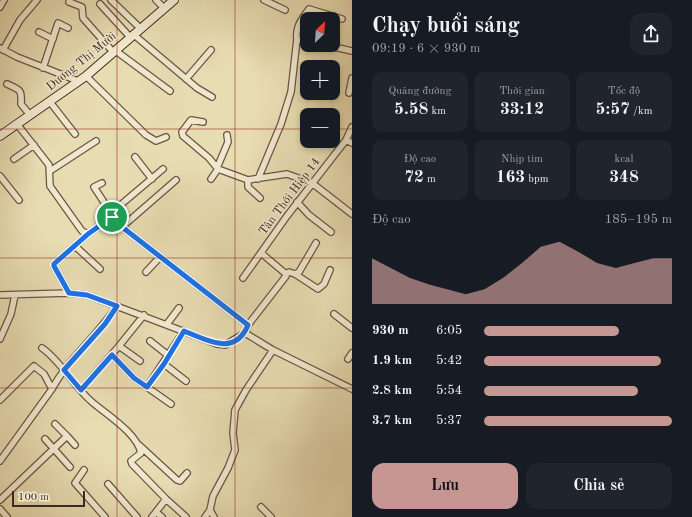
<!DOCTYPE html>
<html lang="vi">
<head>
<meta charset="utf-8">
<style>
  :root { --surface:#171b24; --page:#20242c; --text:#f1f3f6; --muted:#9ea1a6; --accent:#c59692 }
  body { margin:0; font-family:"Old Standard TT",serif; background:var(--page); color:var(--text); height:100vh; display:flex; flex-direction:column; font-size:15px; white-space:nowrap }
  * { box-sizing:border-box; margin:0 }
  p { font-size:13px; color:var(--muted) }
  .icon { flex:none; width:22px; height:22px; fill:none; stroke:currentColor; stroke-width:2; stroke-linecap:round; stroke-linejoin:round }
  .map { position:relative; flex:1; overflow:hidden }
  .sheet { display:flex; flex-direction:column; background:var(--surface); width:340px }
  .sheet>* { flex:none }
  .needle { width:26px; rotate:25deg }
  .tools { position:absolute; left:300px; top:12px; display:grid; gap:8px }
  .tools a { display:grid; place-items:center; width:40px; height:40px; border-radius:8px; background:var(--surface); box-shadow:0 2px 6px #0003; font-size:20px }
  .scale { position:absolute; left:12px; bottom:10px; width:73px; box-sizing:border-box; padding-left:4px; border:2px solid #3f2a21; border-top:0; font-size:11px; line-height:14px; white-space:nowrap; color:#3f2a21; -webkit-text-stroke:3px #f0e8cd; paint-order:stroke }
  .pin { position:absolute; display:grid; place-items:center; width:34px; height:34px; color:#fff; margin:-17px; border:2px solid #fff; border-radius:50%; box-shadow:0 1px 4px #0007 }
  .round { display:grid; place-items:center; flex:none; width:42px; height:42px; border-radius:12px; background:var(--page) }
  .headline { display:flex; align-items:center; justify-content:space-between; height:68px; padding:0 20px }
  h1 { font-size:22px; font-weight:600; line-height:30px }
  .stats { display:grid; grid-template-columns:repeat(3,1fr); gap:6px; height:68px; padding:4px 20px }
  .stats div { display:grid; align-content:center; border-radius:10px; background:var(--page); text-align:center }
  .stats b { font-size:17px; font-weight:600 }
  .stats small { font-size:11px; font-weight:400 }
  .stats p { font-size:11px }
  .chart { height:112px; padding:8px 20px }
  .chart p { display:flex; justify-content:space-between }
  .chart svg { width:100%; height:72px; margin-top:4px; fill:var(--accent); opacity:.7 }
  .action { display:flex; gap:8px; margin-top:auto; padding:8px 20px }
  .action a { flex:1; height:46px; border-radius:12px; background:var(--accent); color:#111; font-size:16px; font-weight:600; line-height:46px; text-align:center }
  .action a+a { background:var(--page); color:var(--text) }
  ul { padding:0 20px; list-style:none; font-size:13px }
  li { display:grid; grid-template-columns:64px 48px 1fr; align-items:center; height:30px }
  li i { height:10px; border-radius:5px; background:var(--accent) }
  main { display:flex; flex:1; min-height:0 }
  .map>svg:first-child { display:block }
</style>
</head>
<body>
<main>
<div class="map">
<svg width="352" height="517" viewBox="0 0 352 517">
  <rect width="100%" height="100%" fill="#e8dcb2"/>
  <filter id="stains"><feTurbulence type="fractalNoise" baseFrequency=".005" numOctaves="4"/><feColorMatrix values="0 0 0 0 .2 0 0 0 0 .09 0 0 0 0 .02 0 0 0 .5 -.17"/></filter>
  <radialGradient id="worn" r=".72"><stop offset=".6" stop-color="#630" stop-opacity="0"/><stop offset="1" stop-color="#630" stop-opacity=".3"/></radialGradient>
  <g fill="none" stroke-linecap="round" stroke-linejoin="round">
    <defs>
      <path id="street" d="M70,0L69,2L82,7L83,18L114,53
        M111,0L140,28
        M156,0L164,8
        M264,0L285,10
        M100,4L130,37
        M0,7L4,0
        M39,32L53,39
        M133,34L197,88L212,97
        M297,39L307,41
        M326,45L352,51
        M0,48L17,57L78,81
        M3,50L20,20L37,0
        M116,51L170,91
        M43,68L58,23L68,28
        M86,76L146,135L156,141L166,137
        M186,79L211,50
        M7,84C20,90 22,89 21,104L30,115
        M349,93L352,78
        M50,102L75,134
        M203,122L191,120L182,132L183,136L209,158L218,169
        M17,124L49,165L50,186L82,231L88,234L112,217L122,227L248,325L245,333
        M346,140L352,143
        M135,157L152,179
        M14,159L34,145
        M217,168L228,142L227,135
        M50,171L96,141
        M0,176L19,200
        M211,179L218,169L248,180L287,174L312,183L352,214
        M258,179L281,124L291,92L297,39C295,27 302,19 309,9L342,19
        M248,180V187L260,198
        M102,183L94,187L111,213
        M297,202L309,215L331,232
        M112,217L111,213L163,169
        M122,227L176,180
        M75,246L100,269
        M146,272L160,257
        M286,274L289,272L295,274L318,289L324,284L330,270
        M295,274L299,272L316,243
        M243,278L287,216L346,140L352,127
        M69,293L54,266V264L88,234
        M0,295L69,293L87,295L217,344L225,345L245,333L273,350L352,389
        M334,314L352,328
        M167,324L179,308
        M248,325L286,276V274L261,253
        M0,339L11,314L15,295
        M150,341L169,356
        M119,346L144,315
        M42,348C62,362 73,386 92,402C107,415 137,433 141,453L131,461L132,464L166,499L152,517
        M112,355L134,378L171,404
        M348,359L352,353
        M164,364L186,381
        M147,387L184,331
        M52,389C69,358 97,336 117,306
        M81,390L119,346L140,361
        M0,400L34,366L44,374L52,389L0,461
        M67,436L75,445
        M45,439L70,467
        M139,445L177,480L180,481L187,473
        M84,470L75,483L105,517
        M108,484L137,517
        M166,499L186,517
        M0,500L67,436L55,424
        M261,507L271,517
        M0,509L7,517
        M210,510L214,517
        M156,512L162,517
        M205,517L210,510L213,496L228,468L235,450L233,433L235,410L246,390L273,350"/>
      <path id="secondary" d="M0,136L86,76L174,0"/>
    </defs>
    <!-- street casing -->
    <use href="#street" stroke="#695645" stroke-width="8"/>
    <!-- secondary casing -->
    <use href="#secondary" stroke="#3f2a21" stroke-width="10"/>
    <!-- street -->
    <use href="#street" stroke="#f0e8cd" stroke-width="5.5"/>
    <!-- secondary -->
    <use href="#secondary" stroke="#f0e8cd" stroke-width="8"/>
  </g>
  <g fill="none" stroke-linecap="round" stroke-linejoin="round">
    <defs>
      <path id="route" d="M112,217L122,227L248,325C235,357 207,340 184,331L164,364L147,387L134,378L112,355L81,390L64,370L105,324L117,306L87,295L69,293L54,266V264L88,234Z"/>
    </defs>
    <!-- route casing -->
    <use href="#route" stroke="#fff" stroke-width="8"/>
    <!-- route -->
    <use href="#route" stroke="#1a73e8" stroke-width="5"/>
  </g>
  <!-- grid -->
  <path fill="none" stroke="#8f2418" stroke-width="1" stroke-opacity="0.55" d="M117,0V517M235,0V517M0,129H307M333,129H352M0,258H352M0,388H352"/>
  <g text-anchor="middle" stroke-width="3" stroke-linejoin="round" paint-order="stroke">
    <!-- street labels -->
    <g font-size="12" fill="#3f2a21" stroke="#f0e8cd">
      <text transform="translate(81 61) rotate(-39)" y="4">Dương Thị Mười</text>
      <text transform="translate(289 196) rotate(-53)" y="4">Tân Thới Hiệp 14</text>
    </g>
  </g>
  <rect width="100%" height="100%" filter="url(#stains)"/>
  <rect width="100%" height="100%" fill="url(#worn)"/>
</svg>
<div class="tools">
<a><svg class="needle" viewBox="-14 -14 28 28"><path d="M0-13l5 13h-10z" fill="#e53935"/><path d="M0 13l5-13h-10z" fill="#9ea1a6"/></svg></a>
<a>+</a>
<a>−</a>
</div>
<div class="scale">100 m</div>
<div class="pin" style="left:112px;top:217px;background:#1e9e55"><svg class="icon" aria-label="arrive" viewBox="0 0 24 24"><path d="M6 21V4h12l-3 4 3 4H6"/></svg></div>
</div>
<section class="sheet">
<div class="headline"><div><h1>Chạy buổi sáng</h1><p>09:19 · 6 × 930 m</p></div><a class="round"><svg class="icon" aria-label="share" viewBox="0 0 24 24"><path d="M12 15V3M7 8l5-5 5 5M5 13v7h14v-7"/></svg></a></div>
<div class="stats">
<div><p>Quãng đường</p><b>5.58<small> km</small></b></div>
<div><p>Thời gian</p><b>33:12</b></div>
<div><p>Tốc độ</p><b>5:57<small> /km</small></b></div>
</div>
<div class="stats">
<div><p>Độ cao</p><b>72<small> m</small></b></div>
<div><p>Nhịp tim</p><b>163<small> bpm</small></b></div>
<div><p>kcal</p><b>348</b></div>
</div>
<div class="chart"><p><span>Độ cao</span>185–195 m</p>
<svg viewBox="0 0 160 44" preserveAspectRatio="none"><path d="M0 44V16L10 22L20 28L30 32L40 35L50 38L60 35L70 28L80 19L90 9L100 6L110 12L120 19L130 22L140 19L150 16L160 16V44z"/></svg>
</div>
<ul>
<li><b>930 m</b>6:05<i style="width:72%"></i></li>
<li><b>1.9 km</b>5:42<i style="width:94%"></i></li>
<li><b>2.8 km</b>5:54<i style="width:82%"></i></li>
<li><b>3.7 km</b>5:37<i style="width:100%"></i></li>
</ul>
<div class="action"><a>Lưu</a><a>Chia sẻ</a></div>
</section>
</main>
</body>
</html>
